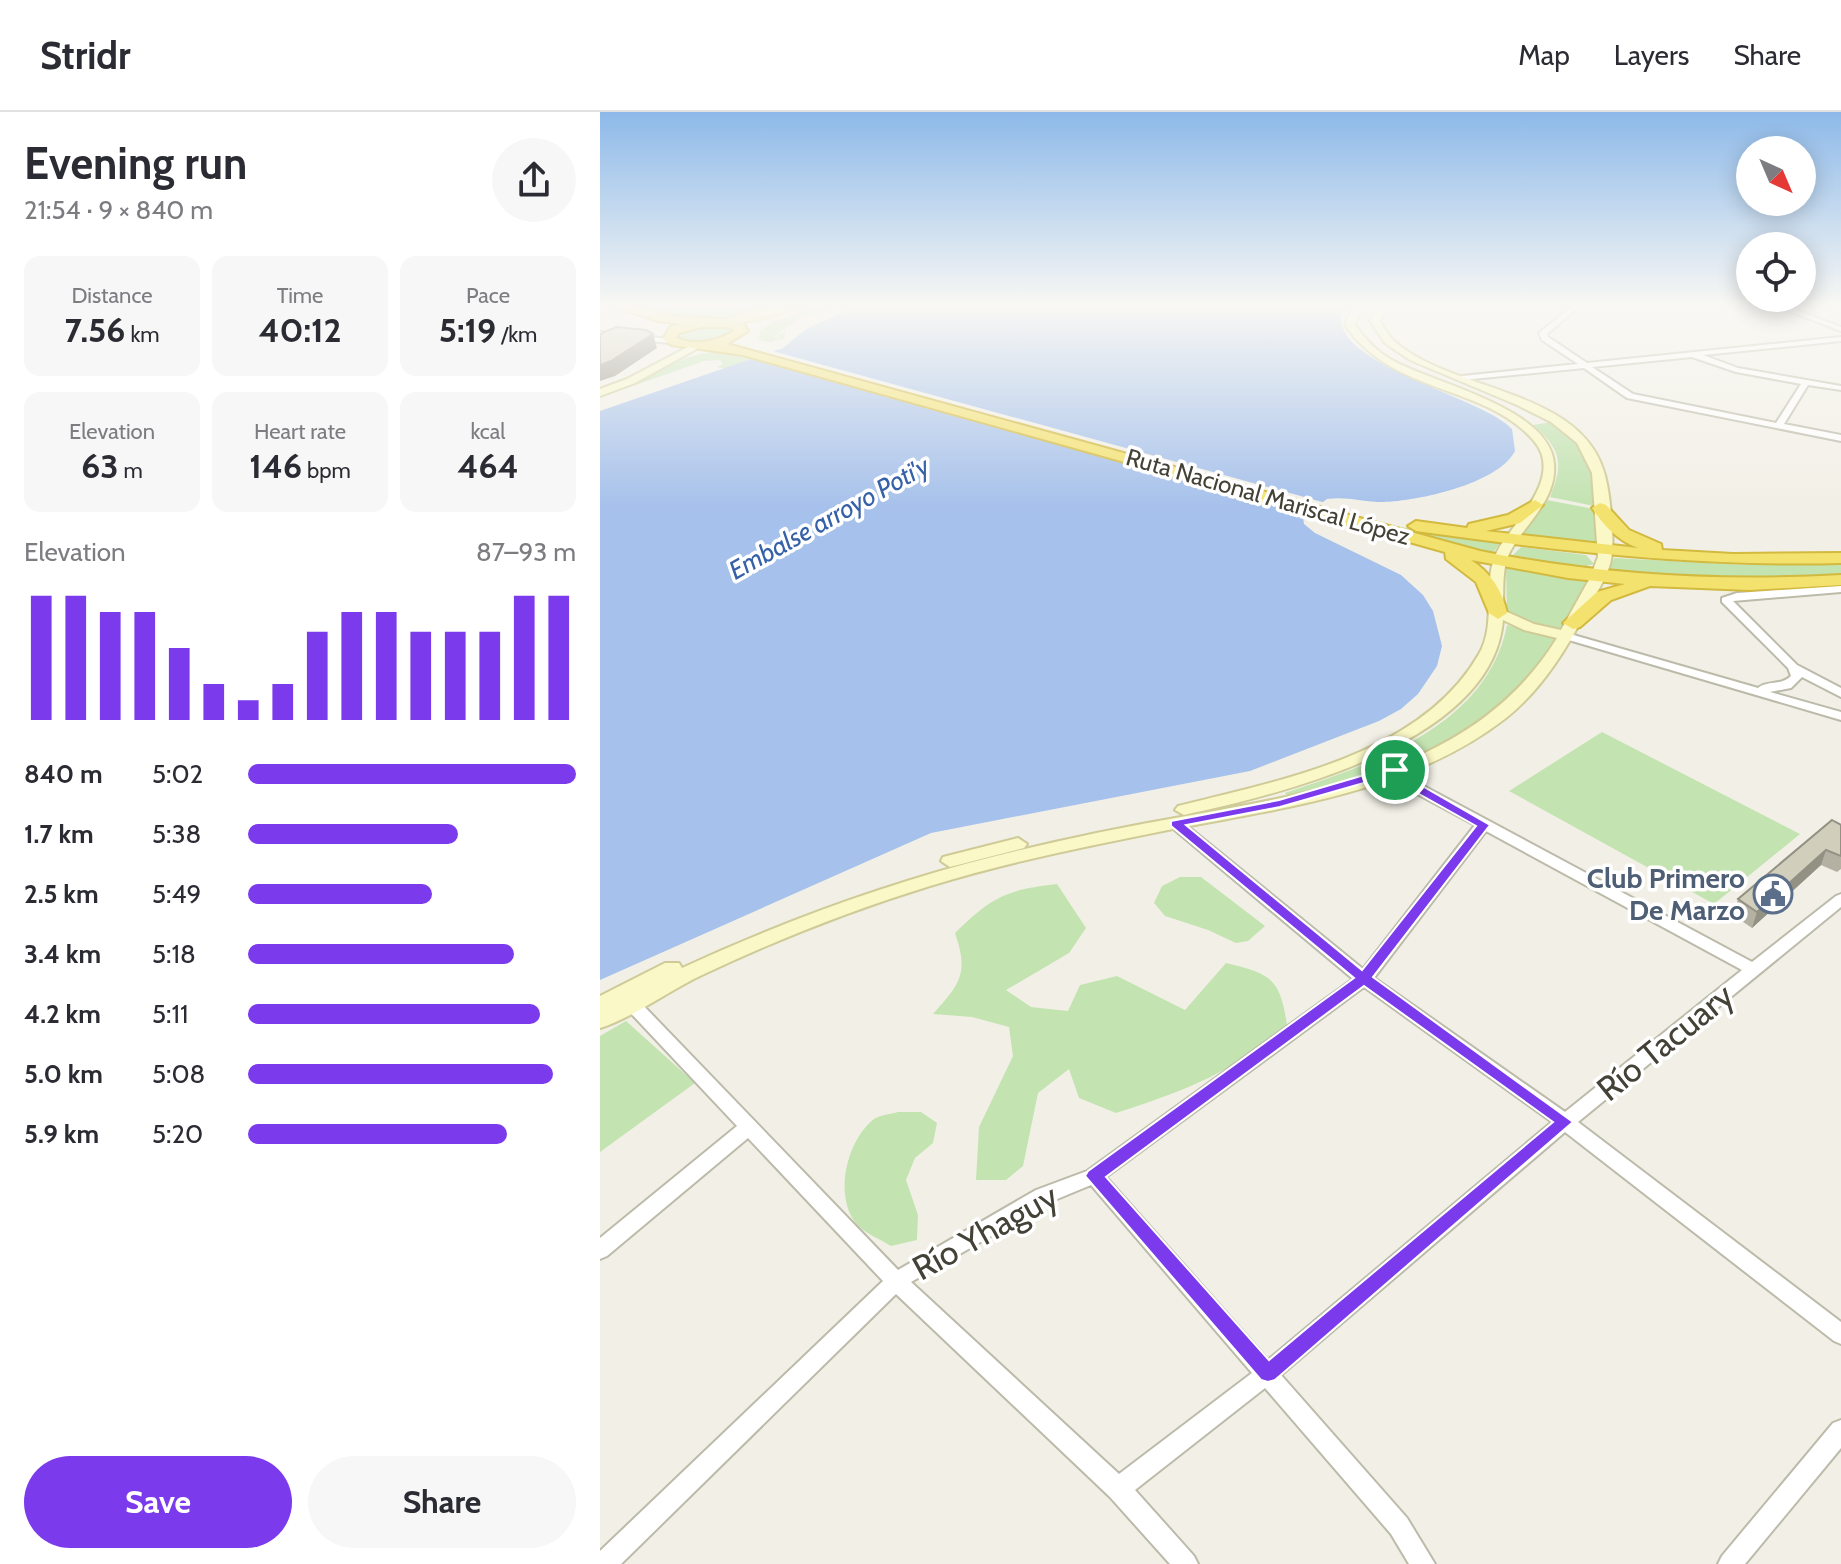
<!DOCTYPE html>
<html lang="en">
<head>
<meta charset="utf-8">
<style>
  :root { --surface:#fff; --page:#f7f7f7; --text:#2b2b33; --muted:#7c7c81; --line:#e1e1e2; --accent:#7c3aed }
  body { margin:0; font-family:Cabin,sans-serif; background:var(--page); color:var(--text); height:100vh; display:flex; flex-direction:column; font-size:30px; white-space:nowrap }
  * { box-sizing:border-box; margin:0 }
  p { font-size:26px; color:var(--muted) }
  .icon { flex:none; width:44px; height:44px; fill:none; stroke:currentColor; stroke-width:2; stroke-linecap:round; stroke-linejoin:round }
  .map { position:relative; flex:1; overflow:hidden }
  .sheet { display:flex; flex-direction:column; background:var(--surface); width:600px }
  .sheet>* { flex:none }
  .needle { width:52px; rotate:136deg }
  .buttons { position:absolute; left:1136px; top:24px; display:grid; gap:16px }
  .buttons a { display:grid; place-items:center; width:80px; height:80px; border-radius:50%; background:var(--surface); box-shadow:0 4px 20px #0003; font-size:40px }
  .pin { position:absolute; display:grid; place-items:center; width:68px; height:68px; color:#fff; margin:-34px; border:4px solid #fff; border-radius:50%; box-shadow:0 2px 8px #0007 }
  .round { display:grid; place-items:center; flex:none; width:84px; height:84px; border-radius:42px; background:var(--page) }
  .summary { display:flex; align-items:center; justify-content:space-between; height:136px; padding:0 24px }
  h1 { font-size:44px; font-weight:800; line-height:60px }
  .metrics { display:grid; grid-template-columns:repeat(3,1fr); gap:12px; height:136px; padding:8px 24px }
  .metrics div { display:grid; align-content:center; border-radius:16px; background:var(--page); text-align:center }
  .metrics b { font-size:34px; font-weight:800 }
  .metrics small { font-size:22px; font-weight:400 }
  .metrics p { font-size:22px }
  .chart { height:224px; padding:16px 24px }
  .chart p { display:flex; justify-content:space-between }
  .chart svg { width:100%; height:144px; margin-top:8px; stroke:var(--accent); stroke-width:6 }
  .primary-button { display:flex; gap:16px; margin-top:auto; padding:16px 24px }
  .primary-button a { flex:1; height:92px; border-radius:48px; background:var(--accent); color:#fff; font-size:32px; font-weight:800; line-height:92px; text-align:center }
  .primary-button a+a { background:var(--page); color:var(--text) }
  ul { padding:0 24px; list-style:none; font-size:26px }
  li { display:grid; grid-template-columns:128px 96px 1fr; align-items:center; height:60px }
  li i { height:20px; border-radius:10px; background:var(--accent) }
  header { display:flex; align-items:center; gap:48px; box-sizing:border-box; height:112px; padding:0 40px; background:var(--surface); border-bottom:2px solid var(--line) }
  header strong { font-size:38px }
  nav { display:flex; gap:44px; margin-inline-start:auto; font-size:28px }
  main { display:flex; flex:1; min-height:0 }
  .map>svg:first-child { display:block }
</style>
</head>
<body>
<header>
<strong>Stridr</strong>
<nav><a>Map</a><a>Layers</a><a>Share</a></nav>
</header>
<main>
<section class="sheet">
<div class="summary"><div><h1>Evening run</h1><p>21:54 · 9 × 840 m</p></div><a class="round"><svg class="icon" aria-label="share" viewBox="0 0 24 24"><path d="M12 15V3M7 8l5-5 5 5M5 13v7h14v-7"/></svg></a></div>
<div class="metrics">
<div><p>Distance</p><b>7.56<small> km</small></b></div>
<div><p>Time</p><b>40:12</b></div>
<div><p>Pace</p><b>5:19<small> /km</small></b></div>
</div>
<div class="metrics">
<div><p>Elevation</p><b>63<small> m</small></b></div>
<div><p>Heart rate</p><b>146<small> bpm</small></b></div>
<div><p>kcal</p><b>464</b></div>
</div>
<div class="chart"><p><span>Elevation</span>87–93 m</p>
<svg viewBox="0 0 160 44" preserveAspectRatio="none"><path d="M5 44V6M15 44V6M25 44V11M35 44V11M45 44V22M55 44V33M65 44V38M75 44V33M85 44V17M95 44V11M105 44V11M115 44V17M125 44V17M135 44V17M145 44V6M155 44V6"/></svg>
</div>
<ul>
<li><b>840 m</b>5:02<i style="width:100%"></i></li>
<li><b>1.7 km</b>5:38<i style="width:64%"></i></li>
<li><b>2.5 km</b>5:49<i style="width:56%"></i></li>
<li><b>3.4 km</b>5:18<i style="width:81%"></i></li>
<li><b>4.2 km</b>5:11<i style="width:89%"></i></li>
<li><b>5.0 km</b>5:08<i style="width:93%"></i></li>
<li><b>5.9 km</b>5:20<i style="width:79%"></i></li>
</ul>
<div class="primary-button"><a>Save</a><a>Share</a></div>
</section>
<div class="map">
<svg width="1241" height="1452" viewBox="0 0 1241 1452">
  <rect width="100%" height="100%" fill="#f2f0e6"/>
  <!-- green -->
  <path fill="#c3e3b1" d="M12,192H198L119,210L42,201Z
    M225,192H242L198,207L174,225L178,226L177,224L185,220L184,227L170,230L159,228L160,219L174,209Z
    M116,212L136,217V220C119,232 97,232 77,228L74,223Z
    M120,240L155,246L126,257L117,255L123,252L119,248L104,249L10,282C48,268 79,240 120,240Z
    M952,310C987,338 994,349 994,394L950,385C964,351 961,337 933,313Z
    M947,388L994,397L1000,438L919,426Z
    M789,413L900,431L892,442Z
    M921,435L986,443L994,452L979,456L913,443Z
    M1014,446L1147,453L1241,450V462L1145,467L1007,462Z
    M906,453L993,466L962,519L918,508L907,502Z
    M907,513L955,526C941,547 928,568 910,585C851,643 764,662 688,685L685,681C771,652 887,615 907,513Z
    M1002,620L1200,722L1114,792L909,679Z
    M580,765H601L665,814L648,829L636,831L608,818L565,804L554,791L562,774Z
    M457,772L486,816L469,841L406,878L431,895L468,899L480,873L517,864L585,898L626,851C671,862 680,866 687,913C630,962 586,978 516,1001L479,986L469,957L438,981L423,1054L406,1068H376L379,1015L413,944L409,915L372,905L333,902C360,872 369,862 355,821C392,785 405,778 457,772Z
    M26,909L95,971L0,1040V924Z
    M298,1000H321L337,1011L333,1031L315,1046L306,1068L318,1103L317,1128L291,1134C280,1127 263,1121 255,1110C234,1082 247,1028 274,1007C280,1003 291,1002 298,1000Z"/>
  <!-- water -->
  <path fill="#a6c1eb" d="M260,192H746C710,248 884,284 912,317L915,339C898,372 818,389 783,390C764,390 746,384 727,387L703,405L704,412L715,421L801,463L823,483L833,499L842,534L837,554L818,582L801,597L779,609L650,659L331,721L0,868V299L183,236L206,217Z"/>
  <!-- pier -->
  <path fill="#f2f0e6" d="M169,238L726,391L711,402L150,245Z"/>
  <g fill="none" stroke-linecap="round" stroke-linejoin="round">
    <defs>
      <path id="street" d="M975,192H982L947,222L948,225L987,251L1241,225V229L1103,243L1138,256L1241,274V278L1208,273L1184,312L1241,323V329L1027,286L984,256L862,268L858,266L862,264L978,252L942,228L939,221ZM1092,245L1136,260L1201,272L1176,311L1033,282L992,255Z
        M1170,192H1179L1241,215V219Z
        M0,220L70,227L74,229L70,231L0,224Z
        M1241,474V480L1133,489L1197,553L1241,576V585L1202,565L1191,576L1170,580L1241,600V608L962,526L960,524L966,521L970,522L1158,576C1167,568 1181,574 1191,564L1188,556L1122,490V486L1137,481Z
        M795,654L800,655L805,664L1152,850L1236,784L1241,782V795L978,1010L1241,1210V1232L1234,1229L965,1020L681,1263L807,1406L835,1452H809L791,1422L665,1276L535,1378L594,1444L598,1452H570L510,1385L296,1182L21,1452H0V1439L283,1169L148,1026L7,1144L0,1147V1126L137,1014L25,895L23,891L25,887H37L298,1158L436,1078L487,1059L753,867L570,714L568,711L570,708H580L763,857L875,713L795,670L788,658ZM886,719L1142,858L965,1000L774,866ZM764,875L952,1010L668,1248L506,1065ZM491,1073L652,1261L519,1362L311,1170L450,1090Z
        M1241,1308V1336L1145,1452H1118L1122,1444L1233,1311Z"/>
      <path id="secondary" d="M754,192H762L755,213C765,227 775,238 790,247C831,271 950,295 954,352C957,387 927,410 911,438C901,455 904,479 903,498L934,512L961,518L990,466L998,445L992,361L977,331L951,310L917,293L810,248L785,231L770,209L779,192H787L780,209C784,215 788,223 793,228C848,279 976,276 1003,357C1010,376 1015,429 1011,448C1007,468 993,485 984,503C965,540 940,579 906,606C811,680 684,696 568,718C488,734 408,750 330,774C252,798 176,828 102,863C70,878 32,906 0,916V884L65,851H79L82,856C184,809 288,771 396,744C459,728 523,715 586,704C724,679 877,656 957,526L924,518L903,508C893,631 681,682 584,703L575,698L578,694C681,668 821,643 879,542C898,510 880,468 899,436C916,408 964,364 934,329C886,272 794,284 745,213Z
        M97,230L102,233L100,235L35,271L0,284V277L27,267Z
        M418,726L427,732L424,736L350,755L341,749L343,745Z"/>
      <path id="primary" d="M187,192H203C189,201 127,218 113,210Z"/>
      <path id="highway" d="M6,192C26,191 43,198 62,202C90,208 117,203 144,212L148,219L127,232L880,439C1000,463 1119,470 1241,463V473L1150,478L1050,474L1011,488L980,515L973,517L963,511L997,480L1025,472L968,466L871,448C891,461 902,478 907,501L898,507L889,501L876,470L846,447L845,440L143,243L72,233L63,227L70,215L82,212L58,209ZM102,215H127L135,218C118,230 96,234 76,226L79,221Z
        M935,388L943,393L920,411L886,419L1038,436C1017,428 1004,414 992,396L1000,391L1006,393L1029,418L1061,432L1062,438L1133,442L1241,441V451C1098,455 958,439 816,419L808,414L816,409L867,416L869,412L908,403Z"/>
    </defs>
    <!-- street casing -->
    <use href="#street" stroke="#bcbaa9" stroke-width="4"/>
    <!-- secondary casing -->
    <use href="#secondary" stroke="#cfcb98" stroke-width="4"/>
    <!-- primary casing -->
    <use href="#primary" stroke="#dbd06a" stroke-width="4"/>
    <!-- highway casing -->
    <use href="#highway" stroke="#d2b93f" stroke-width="4"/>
    <!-- street -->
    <use href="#street" fill="#fff" fill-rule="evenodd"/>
    <!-- secondary -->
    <use href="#secondary" fill="#fbf8c7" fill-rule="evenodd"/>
    <!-- primary -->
    <use href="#primary" fill="#f7ef99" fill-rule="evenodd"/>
    <!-- highway -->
    <use href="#highway" fill="#f4e26e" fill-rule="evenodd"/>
  </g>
  <!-- wall -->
  <path fill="#b5b1a2" d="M1241,713V757L1237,760L1221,753L1152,816L1133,803L1138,787Z"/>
  <!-- shaded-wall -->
  <path fill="#939084" d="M53,222L57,236L15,264L0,269V253Z
    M1226,738L1221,753L1152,816L1157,800Z"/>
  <!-- building -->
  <path fill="#d2cebc" stroke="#939084" stroke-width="2" d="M16,215L46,218L53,222L11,249L0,253V222Z
    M1232,708L1241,713V744L1226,738L1157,800L1138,787Z"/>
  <!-- sky -->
  <linearGradient id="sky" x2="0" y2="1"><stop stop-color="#8db9e9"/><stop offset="0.49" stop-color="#f9f8f4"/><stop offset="1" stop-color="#f9f8f4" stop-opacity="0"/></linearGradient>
  <rect width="1241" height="395" fill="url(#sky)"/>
  <!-- route -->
  <path fill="#7c3aed" stroke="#fff" stroke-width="2" fill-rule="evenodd" d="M795,654L805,664L890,713L773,865L973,1010L675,1268L668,1270L661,1268L485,1064L488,1059L754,866L571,714V709L679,688ZM792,663L796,669L876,714L762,858L586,713L680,695ZM764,874L953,1010L669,1248L506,1065Z"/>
  <!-- icons -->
  <defs>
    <symbol id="civic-ring" viewBox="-11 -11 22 22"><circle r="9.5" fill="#fff" stroke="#5c6f8a" stroke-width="1.5"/><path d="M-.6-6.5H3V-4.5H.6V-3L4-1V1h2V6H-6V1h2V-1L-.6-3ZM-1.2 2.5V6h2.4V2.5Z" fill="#5c6f8a"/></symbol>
  </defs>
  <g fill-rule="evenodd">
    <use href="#civic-ring" x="1151" y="760" width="44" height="44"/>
  </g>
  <g text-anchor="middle" stroke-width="7" stroke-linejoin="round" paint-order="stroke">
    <!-- far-street labels -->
    <g font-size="24" fill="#444136" stroke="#fff">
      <text transform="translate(668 385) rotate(16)" y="8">Ruta Nacional Mariscal López</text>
    </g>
    <!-- far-water labels -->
    <g font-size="26" font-style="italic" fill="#3661a8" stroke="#fff">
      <text transform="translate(229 406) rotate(-29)" y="9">Embalse arroyo Poti'y</text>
    </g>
    <!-- service labels -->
    <g font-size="28" font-weight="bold" fill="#4e5e75" stroke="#fff" text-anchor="end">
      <text x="1145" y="776">Club Primero<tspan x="1145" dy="32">De Marzo</tspan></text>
    </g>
    <!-- near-street labels -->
    <g font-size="34" fill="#444136" stroke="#fff">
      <text transform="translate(1065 930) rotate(-39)" y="12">Río Tacuary</text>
      <text transform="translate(385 1120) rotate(-29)" y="12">Río Yhaguy</text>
    </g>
  </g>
</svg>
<div class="buttons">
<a><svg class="needle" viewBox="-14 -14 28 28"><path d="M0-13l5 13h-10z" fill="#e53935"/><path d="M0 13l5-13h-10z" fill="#7c7c81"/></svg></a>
<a><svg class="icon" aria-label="locate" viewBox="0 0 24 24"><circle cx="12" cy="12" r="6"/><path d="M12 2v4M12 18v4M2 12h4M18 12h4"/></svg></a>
</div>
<div class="pin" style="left:795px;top:658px;background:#1e9e55"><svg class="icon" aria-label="arrive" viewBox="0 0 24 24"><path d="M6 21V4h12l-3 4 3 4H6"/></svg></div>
</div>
</main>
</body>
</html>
